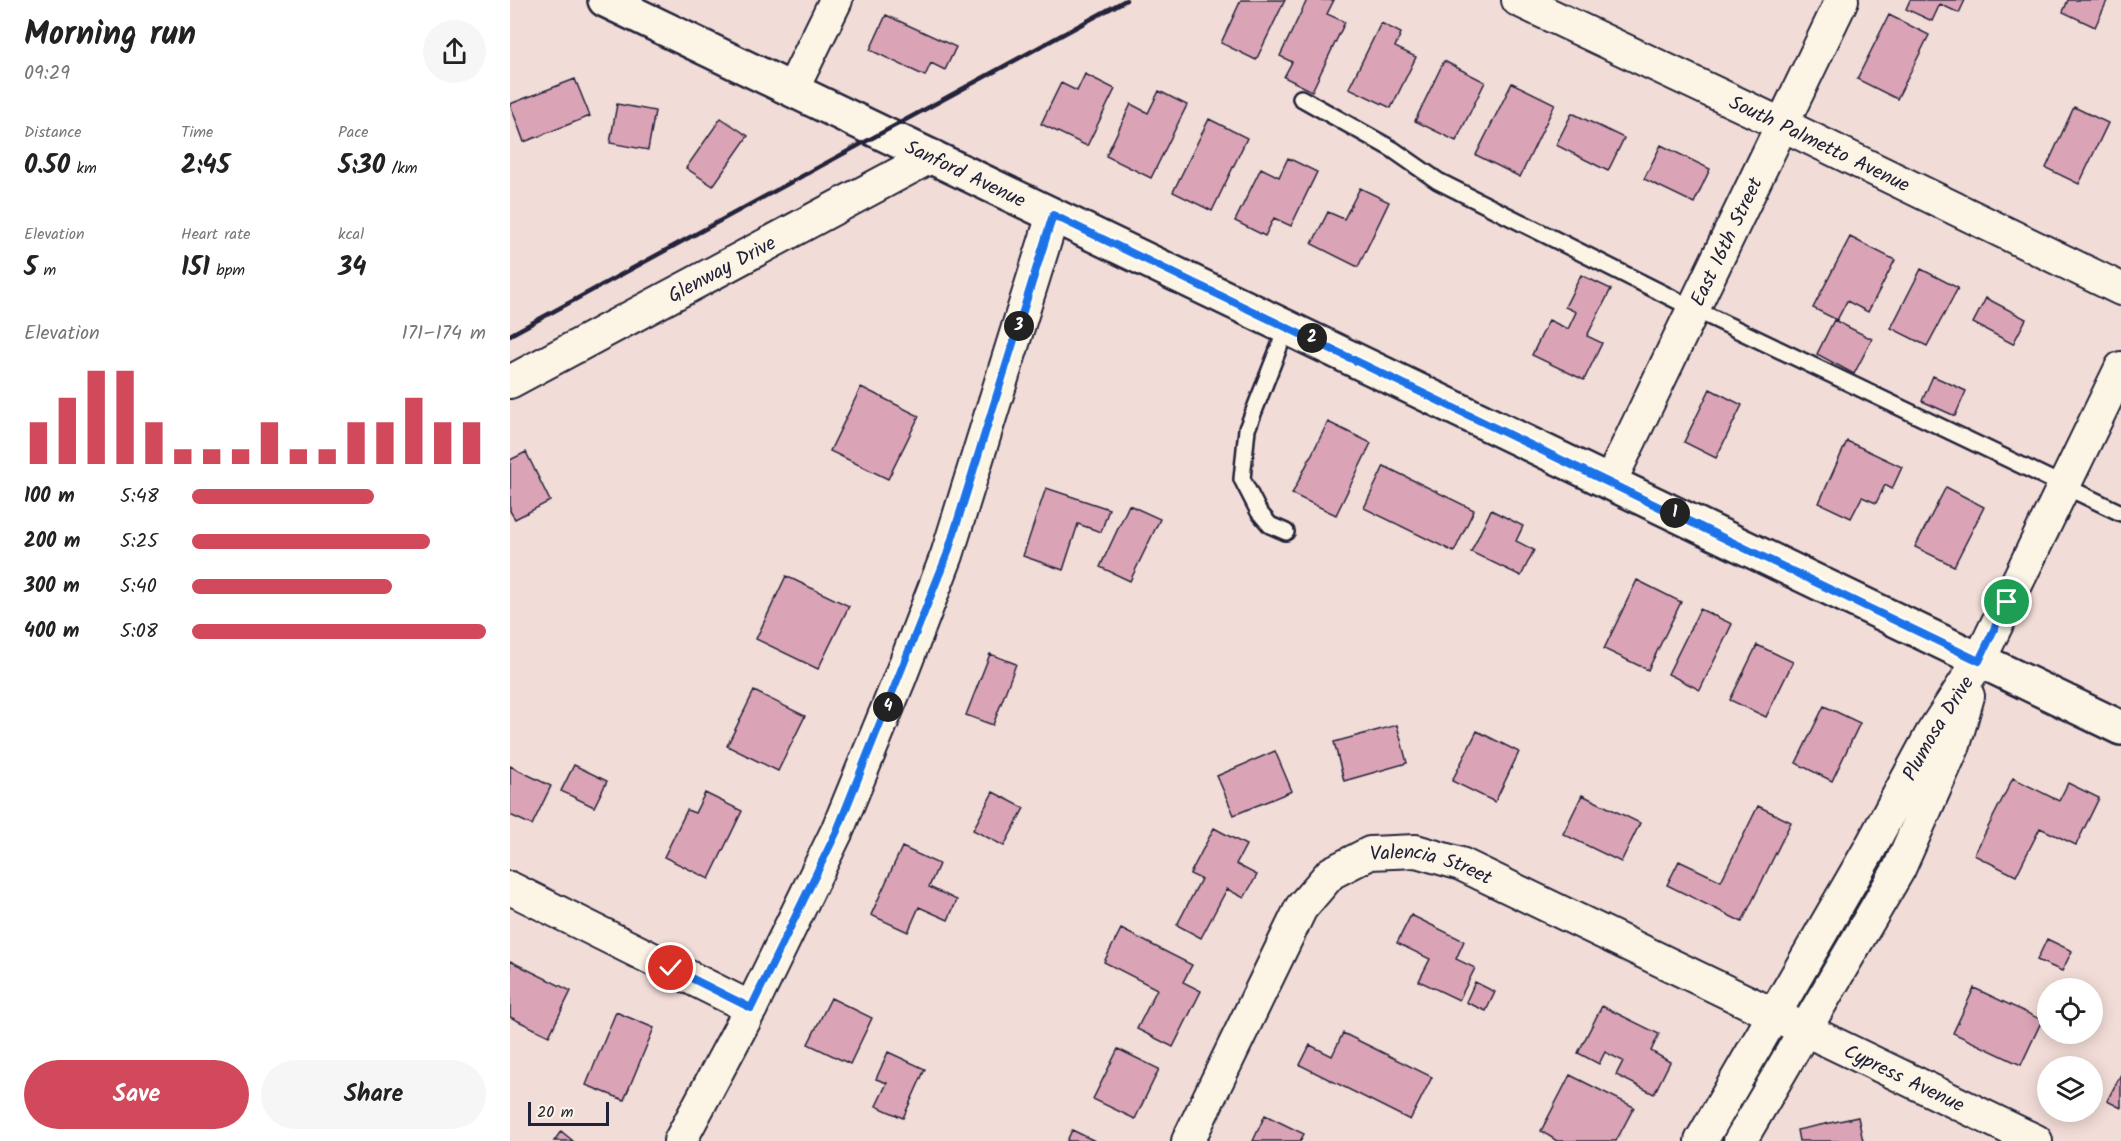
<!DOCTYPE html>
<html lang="en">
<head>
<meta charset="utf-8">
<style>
  :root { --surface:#fff; --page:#f6f6f6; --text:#222; --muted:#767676; --accent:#d1495b }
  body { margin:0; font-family:Kalam,sans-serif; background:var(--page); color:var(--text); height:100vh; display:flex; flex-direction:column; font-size:22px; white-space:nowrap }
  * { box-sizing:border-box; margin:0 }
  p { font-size:20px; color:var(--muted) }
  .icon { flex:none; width:33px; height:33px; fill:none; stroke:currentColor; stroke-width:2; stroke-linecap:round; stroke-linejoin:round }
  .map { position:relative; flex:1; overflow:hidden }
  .details { display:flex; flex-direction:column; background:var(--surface); width:510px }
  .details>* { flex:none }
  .buttons { position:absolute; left:1527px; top:978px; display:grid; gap:12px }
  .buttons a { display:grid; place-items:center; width:66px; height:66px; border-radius:50%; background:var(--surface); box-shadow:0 3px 15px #0003; font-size:30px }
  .scale { position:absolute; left:18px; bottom:15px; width:81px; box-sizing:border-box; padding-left:6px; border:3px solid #22223b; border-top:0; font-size:16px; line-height:21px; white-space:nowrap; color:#22223b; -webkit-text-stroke:4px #fcf5e5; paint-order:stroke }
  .pin { position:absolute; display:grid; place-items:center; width:51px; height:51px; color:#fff; margin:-26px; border:3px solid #fff; border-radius:50%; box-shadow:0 2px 6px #0007 }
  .km { position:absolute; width:30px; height:30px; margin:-15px; border-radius:50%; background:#222; color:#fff; font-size:16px; line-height:30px; text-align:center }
  .round { display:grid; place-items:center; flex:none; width:63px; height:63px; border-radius:32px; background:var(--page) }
  .headline { display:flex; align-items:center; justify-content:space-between; height:102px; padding:0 24px }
  h1 { font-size:33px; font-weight:700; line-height:45px }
  .stats { display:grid; grid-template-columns:repeat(3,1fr); gap:9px; height:102px; padding:6px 24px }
  .stats div { display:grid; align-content:center }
  .stats b { font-size:26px; font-weight:700 }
  .stats small { font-size:16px; font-weight:400 }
  .stats p { font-size:16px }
  .chart { height:168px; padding:12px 24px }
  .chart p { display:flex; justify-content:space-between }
  .chart svg { width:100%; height:108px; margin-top:6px; stroke:var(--accent); stroke-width:6 }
  .action { display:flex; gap:12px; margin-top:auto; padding:12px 24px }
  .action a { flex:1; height:69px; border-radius:36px; background:var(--accent); color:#fff; font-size:24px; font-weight:700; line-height:69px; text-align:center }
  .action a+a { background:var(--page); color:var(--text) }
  ul { padding:0 24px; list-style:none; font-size:20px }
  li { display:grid; grid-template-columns:96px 72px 1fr; align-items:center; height:45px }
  li i { height:15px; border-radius:8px; background:var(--accent) }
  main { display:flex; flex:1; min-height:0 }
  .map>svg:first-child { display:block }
</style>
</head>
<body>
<main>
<section class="details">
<div class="headline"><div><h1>Morning run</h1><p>09:29</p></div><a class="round"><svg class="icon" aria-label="share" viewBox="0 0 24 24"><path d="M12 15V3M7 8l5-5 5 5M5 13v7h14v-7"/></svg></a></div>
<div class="stats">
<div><p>Distance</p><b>0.50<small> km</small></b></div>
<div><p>Time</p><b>2:45</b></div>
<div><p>Pace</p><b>5:30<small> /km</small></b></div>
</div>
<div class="stats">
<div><p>Elevation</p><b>5<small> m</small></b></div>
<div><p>Heart rate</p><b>151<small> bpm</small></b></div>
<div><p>kcal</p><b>34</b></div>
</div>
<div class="chart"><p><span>Elevation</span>171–174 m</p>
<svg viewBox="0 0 160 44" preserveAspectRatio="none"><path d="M5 44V27M15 44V17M25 44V6M35 44V6M45 44V27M55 44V38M65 44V38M75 44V38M85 44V27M95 44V38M105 44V38M115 44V27M125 44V27M135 44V17M145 44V27M155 44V27"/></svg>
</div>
<ul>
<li><b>100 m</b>5:48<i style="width:62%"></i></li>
<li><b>200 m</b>5:25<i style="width:81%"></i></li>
<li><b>300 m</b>5:40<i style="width:68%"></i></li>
<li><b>400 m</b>5:08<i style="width:100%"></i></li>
</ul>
<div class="action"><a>Save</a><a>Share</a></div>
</section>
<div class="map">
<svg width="1611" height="1141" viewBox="0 0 1611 1141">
  <rect width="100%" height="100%" fill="#f2dcd7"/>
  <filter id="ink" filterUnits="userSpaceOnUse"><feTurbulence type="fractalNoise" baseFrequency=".0167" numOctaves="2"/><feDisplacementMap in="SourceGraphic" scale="12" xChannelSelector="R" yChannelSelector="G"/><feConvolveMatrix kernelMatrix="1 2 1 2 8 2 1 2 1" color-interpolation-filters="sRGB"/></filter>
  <g filter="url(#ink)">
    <!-- building -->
    <path fill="#dba3b6" stroke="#22223b" stroke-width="1.5" d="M731,0H775L746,60L711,43Z
      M797,0H824L817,14L835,22L802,91L774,77L782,62L770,56Z
      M1400,0H1455L1449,13L1430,4L1422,21L1396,9Z
      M1558,0H1596L1597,1L1585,27L1553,12Z
      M376,15L446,47L435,70L421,63L415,76L360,50Z
      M1379,15L1419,35L1387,99L1347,79Z
      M871,23L891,33L885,47L906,57L881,108L839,88Z
      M934,61L975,82L946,141L905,121Z
      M575,74L605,89L577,146L531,124L551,83L567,91Z
      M65,79L80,116L14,142L0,104Z
      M1002,83L1045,104L1010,177L966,155Z
      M649,91L677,105L641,178L596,156L621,104L638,113Z
      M107,104L145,111L138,150L100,143Z
      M1564,107L1598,123L1569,184L1536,168Z
      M1062,113L1114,138L1098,171L1046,145Z
      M211,118L238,136L203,186L176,168Z
      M699,119L737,138L702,211L663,192Z
      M1151,145L1200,169L1184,203L1134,179Z
      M778,158L807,172L781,226L764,218L755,236L725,221L751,168L769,177Z
      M850,188L879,202L848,267L802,244L818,212L834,219Z
      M1340,237L1385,260L1358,312L1337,301L1327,320L1303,308Z
      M1411,269L1448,288L1417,346L1381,328Z
      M1071,275L1101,289L1077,336L1092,343L1074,380L1022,355L1039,320L1058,329L1066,312L1055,307Z
      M1476,298L1516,319L1503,344L1463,323Z
      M1324,320L1362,339L1344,374L1307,354Z
      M1423,376L1456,391L1445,416L1412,401Z
      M351,387L409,416L378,479L320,451Z
      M1200,389L1232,405L1206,458L1174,442Z
      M818,422L861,443L826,515L782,494Z
      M1337,441L1392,467L1382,489L1375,485L1366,503L1352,497L1341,518L1309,503Z
      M16,452L40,501L5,519L0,511V460Z
      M874,466L964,510L944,552L854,508Z
      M1436,487L1474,507L1444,566L1405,547Z
      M536,488L599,509L591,532L568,524L553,570L513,556Z
      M619,505L650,519L620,581L590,567Z
      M981,510L1013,526L1006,541L1024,550L1011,576L961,552Z
      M276,576L339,606L308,669L246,639Z
      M1127,580L1171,602L1138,670L1094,649Z
      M1190,609L1222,624L1190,690L1158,674Z
      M1247,645L1283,662L1256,717L1220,700Z
      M480,654L506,664L483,725L456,715Z
      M244,691L295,716L268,771L217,746Z
      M1314,706L1350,723L1322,781L1286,763Z
      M887,725L897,763L834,781L824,742Z
      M967,731L1009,752L985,802L942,781Z
      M765,751L782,791L724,815L707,776Z
      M64,765L97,781L84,807L51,791Z
      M0,766L41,786L22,825L0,815Z
      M1503,778L1549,801L1558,783L1589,798L1566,845L1530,828L1506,876L1464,855Z
      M483,792L514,808L494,846L463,830Z
      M195,793L232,811L199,879L154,857L177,810L185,813Z
      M1072,795L1130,823L1111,862L1053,834Z
      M1248,806L1281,822L1232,922L1157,885L1169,861L1211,881Z
      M704,828L736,845L726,864L747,875L734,898L717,889L691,938L667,925L691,879L680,874Z
      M392,847L429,864L419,887L447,900L438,920L409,907L398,932L361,915Z
      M901,915L954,941L946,959L965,968L949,1000L909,981L920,959L887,943Z
      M611,929L682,965L673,982L691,991L663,1047L627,1029L647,989L594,962Z
      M1537,939L1562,951L1552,971L1527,960Z
      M0,961L61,991L39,1036L0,1017Z
      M965,982L985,992L976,1011L956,1002Z
      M1464,988L1532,1020L1511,1065L1443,1033Z
      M321,998L362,1018L340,1064L298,1044Z
      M1092,1006L1149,1034L1141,1051L1160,1062L1144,1094L1106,1075L1113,1061L1095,1052L1089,1064L1068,1053Z
      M106,1012L144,1028L114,1100L76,1085Z
      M833,1033L922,1077L900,1120L790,1065L800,1045L822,1056Z
      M608,1049L649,1069L625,1119L583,1099Z
      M378,1052L415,1069L393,1118L366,1106L377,1083L366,1079Z
      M1611,1074V1108L1597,1101Z
      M1060,1075L1124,1107L1106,1141H1047L1031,1131Z
      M755,1115L794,1134L790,1141H743Z
      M1348,1117L1353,1141H1289L1287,1130Z
      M562,1130L585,1141H557Z
      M51,1131L63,1141H44Z"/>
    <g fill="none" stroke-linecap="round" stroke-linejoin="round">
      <defs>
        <path id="lane" d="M791,98L882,149L928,181L1184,309L1611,513
          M776,532L760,525L749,512L732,479L737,429L777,327"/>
        <g id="street">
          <path id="s1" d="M1008,0L1273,125L1611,289"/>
          <path d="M282,90L326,0"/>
          <path id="s2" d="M0,382L422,156"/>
          <path id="s3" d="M1100,482L1332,0"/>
          <path d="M0,888L241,1008"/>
          <path d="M170,1141L241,1008L327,831L389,680L437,555L543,215"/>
          <path id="s4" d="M678,1141L791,908L821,873L860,853L906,851L951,864L1526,1141"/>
          <path id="s5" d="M1191,1141L1358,852L1421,735L1469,661L1611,368"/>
          <path d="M1230,1141L1389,869L1444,745L1458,696"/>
        </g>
        <g id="secondary">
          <path id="s6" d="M95,0L1611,728"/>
        </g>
      </defs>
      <!-- lane casing -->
      <use href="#lane" stroke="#22223b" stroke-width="20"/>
      <!-- street casing -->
      <use href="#street" stroke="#22223b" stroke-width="36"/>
      <!-- secondary casing -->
      <use href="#secondary" stroke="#22223b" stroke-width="38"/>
      <!-- lane -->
      <use href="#lane" stroke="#fcf5e5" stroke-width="15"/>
      <!-- street -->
      <use href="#street" stroke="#fcf5e5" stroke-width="32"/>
      <!-- secondary -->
      <use href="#secondary" stroke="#fcf5e5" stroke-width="33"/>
      <!-- rail -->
      <path stroke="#22223b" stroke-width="4.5" d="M0,335L616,0"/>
    </g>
  </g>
  <g fill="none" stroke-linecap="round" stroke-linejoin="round" filter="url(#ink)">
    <defs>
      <path id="route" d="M161,968L241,1008L327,831L437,555L543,215L1469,661L1497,602"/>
    </defs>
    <!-- route casing -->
    <use href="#route" stroke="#fff" stroke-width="12"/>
    <!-- route -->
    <use href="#route" stroke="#1a73e8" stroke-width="8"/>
  </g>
  <g text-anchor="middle" stroke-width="6" stroke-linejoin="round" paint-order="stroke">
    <!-- street labels -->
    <g font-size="20" fill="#22223b" stroke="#fcf5e5">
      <text dy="7" stroke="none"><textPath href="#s1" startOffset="334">South Palmetto Avenue</textPath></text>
      <text dy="7" stroke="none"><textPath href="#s6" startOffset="400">Sanford Avenue</textPath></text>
      <text dy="7" stroke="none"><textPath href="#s3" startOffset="267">East 16th Street</textPath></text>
      <text dy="7" stroke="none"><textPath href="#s2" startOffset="240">Glenway Drive</textPath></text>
      <text dy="7" stroke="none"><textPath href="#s5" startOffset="476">Plumosa Drive</textPath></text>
      <text dy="7" stroke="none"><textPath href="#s4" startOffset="412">Valencia Street</textPath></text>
      <text dy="7" stroke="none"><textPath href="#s4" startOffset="934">Cypress Avenue</textPath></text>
    </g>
  </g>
</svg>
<div class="buttons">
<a><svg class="icon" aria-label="locate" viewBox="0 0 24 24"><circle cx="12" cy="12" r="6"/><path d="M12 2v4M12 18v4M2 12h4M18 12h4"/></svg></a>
<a><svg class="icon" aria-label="layers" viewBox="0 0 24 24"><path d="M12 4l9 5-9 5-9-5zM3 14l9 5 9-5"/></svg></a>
</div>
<div class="scale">20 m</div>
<div class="pin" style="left:1497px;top:602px;background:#1e9e55"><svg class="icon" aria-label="arrive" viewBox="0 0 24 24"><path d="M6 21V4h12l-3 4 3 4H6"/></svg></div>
<div class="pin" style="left:161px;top:968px;background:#d93025"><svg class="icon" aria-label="check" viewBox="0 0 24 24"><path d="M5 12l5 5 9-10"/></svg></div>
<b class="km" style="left:1165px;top:513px">1</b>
<b class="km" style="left:802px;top:338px">2</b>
<b class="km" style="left:509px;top:326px">3</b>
<b class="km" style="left:378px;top:707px">4</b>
</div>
</main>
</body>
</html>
